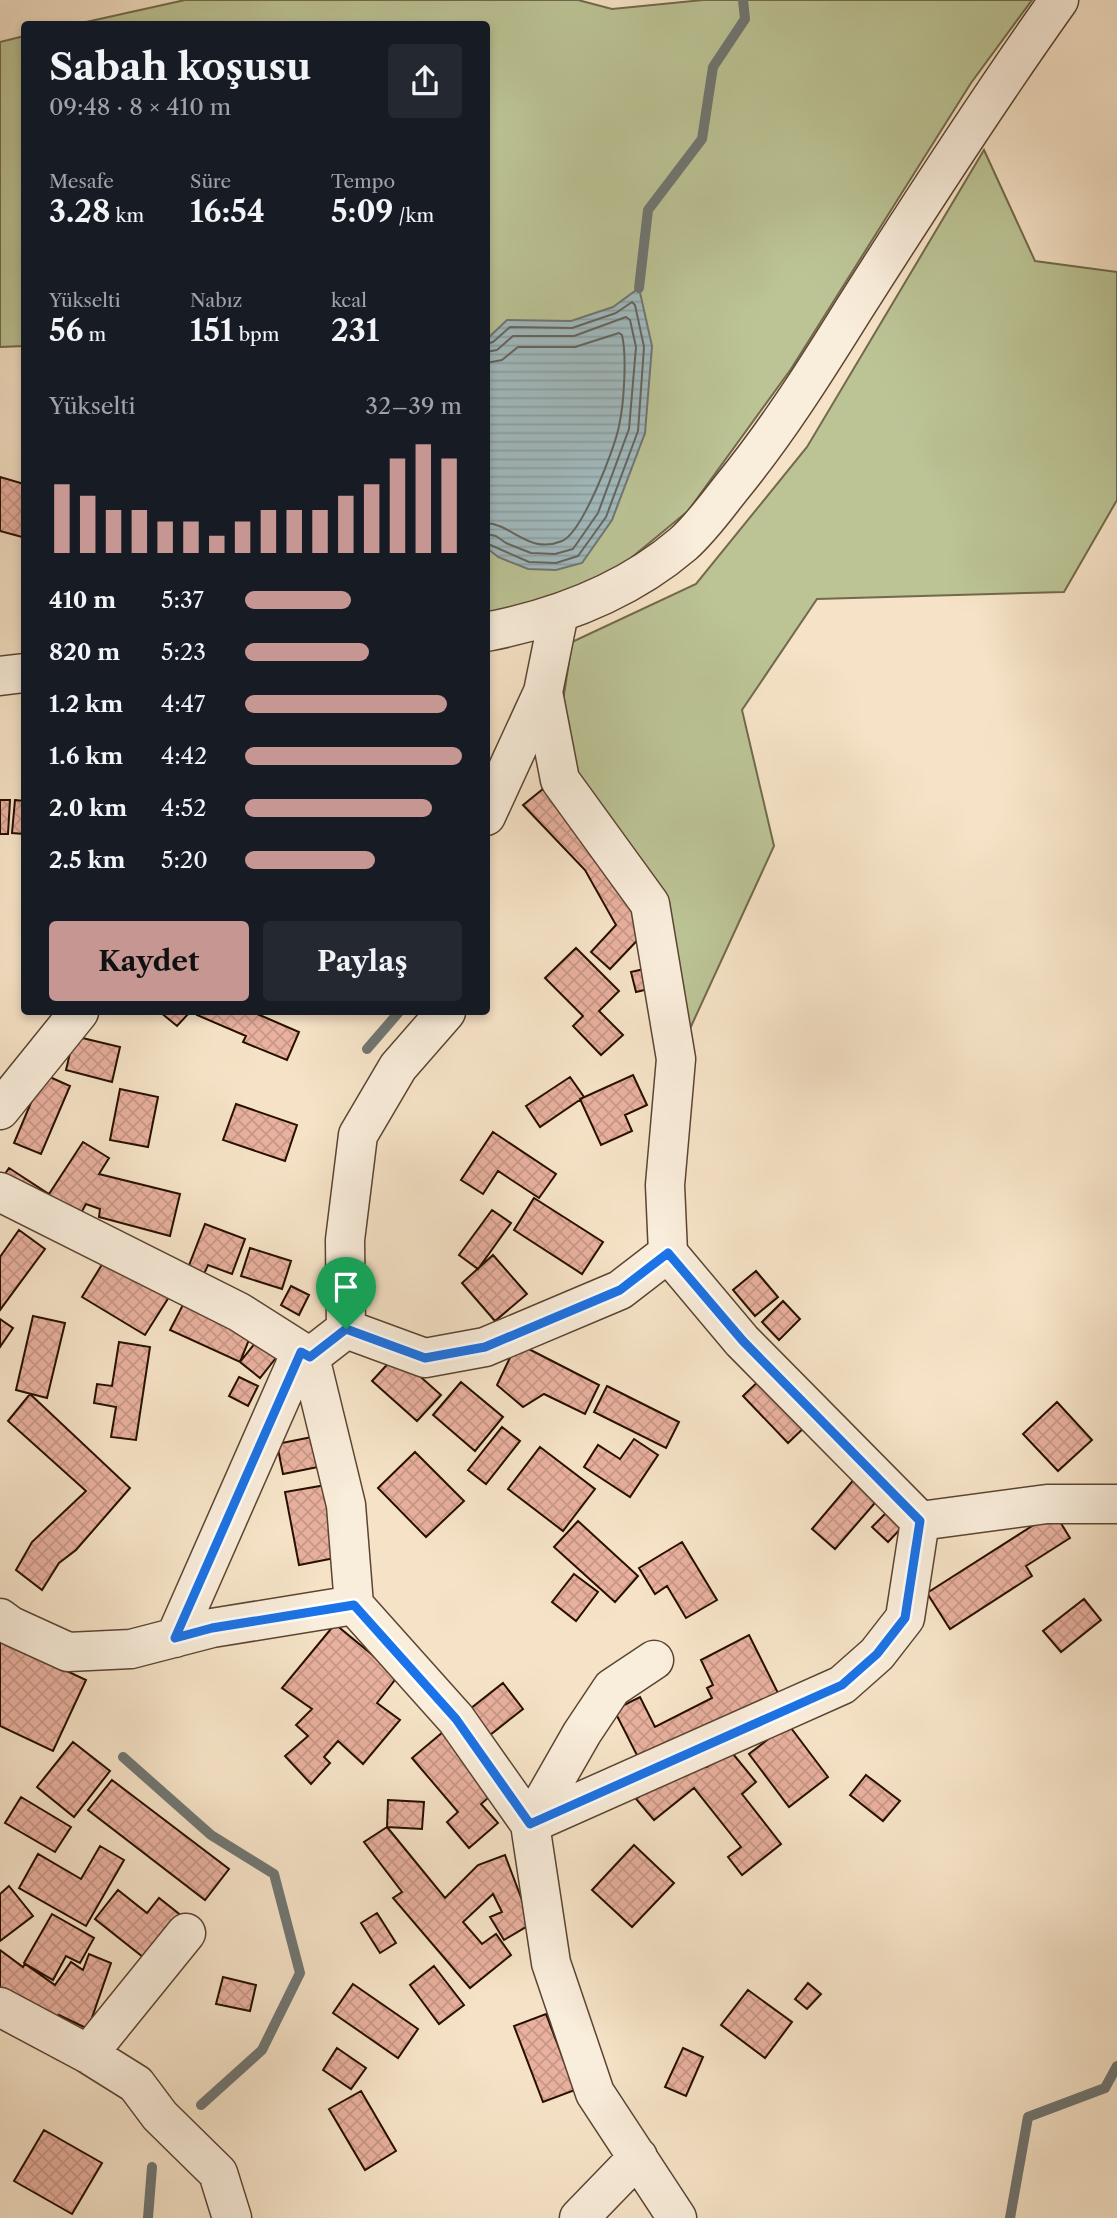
<!DOCTYPE html>
<html lang="tr">
<head>
<meta charset="utf-8">
<style>
  :root { --surface:#171b24; --page:#242831; --text:#f1f3f6; --muted:#9ea1a6; --accent:#c59692 }
  body { margin:0; font-family:"Libre Caslon Text",serif; background:var(--page); color:var(--text); height:100vh; display:flex; flex-direction:column; font-size:26px; white-space:nowrap }
  * { box-sizing:border-box; margin:0 }
  p { font-size:23px; color:var(--muted) }
  .icon { flex:none; width:38px; height:38px; fill:none; stroke:currentColor; stroke-width:2; stroke-linecap:round; stroke-linejoin:round }
  .map { position:relative; flex:1; overflow:hidden }
  .side { position:absolute; left:21px; top:21px; width:469px; height:994px; display:flex; flex-direction:column; background:var(--surface); border-radius:7px; box-shadow:0 4px 10px #0003 }
  .side>* { flex:none }
  .pin { position:absolute; display:grid; place-items:center; width:60px; height:60px; color:#fff; margin:-72px -30px; border-radius:50% 50% 50% 0; rotate:-45deg; box-shadow:0 0 7px #0007 }
  .pin .icon { rotate:45deg }
  .round { display:grid; place-items:center; flex:none; width:74px; height:74px; border-radius:7px; background:var(--page) }
  .head { display:flex; align-items:center; justify-content:space-between; height:119px; padding:0 28px }
  h1 { font-size:38px; font-weight:700; line-height:52px }
  .stats { display:grid; grid-template-columns:repeat(3,1fr); gap:10px; height:119px; padding:7px 28px }
  .stats div { display:grid; align-content:center }
  .stats b { font-size:30px; font-weight:700 }
  .stats small { font-size:19px; font-weight:400 }
  .stats p { font-size:19px }
  .chart { height:196px; padding:14px 28px }
  .chart p { display:flex; justify-content:space-between }
  .chart svg { width:100%; height:126px; margin-top:7px; stroke:var(--accent); stroke-width:6 }
  .button { display:flex; gap:14px; margin-top:auto; padding:14px 28px }
  .button a { flex:1; height:80px; border-radius:7px; background:var(--accent); color:#111; font-size:28px; font-weight:700; line-height:80px; text-align:center }
  .button a+a { background:var(--page); color:var(--text) }
  ul { padding:0 28px; list-style:none; font-size:23px }
  li { display:grid; grid-template-columns:112px 84px 1fr; align-items:center; height:52px }
  li i { height:18px; border-radius:9px; background:var(--accent) }
  .map>svg:first-child { display:block }
</style>
</head>
<body>
<div class="map">
<svg width="1117" height="2218" viewBox="0 0 1117 2218">
  <defs>
    <pattern id="water-rules" width="6" height="5" patternUnits="userSpaceOnUse" patternTransform="scale(1.75)"><rect width="6" height="5" fill="#a1bbc0"/><path d="M0 2.5h6" fill="none" stroke="#8ba0a3"/></pattern>
    <pattern id="building-cross-hatch" width="8" height="8" patternUnits="userSpaceOnUse" patternTransform="scale(1.75)"><rect width="8" height="8" fill="#e9b19f"/><path d="M0 0l8 8M0 8l8-8" fill="none" stroke="#c89787"/></pattern>
  </defs>
  <rect width="100%" height="100%" fill="#f6e3c7"/>
  <filter id="stains"><feTurbulence type="fractalNoise" baseFrequency=".00286" numOctaves="4"/><feColorMatrix values="0 0 0 0 .2 0 0 0 0 .09 0 0 0 0 .02 0 0 0 .5 -.17"/></filter>
  <radialGradient id="worn" r=".72"><stop offset=".6" stop-color="#630" stop-opacity="0"/><stop offset="1" stop-color="#630" stop-opacity=".3"/></radialGradient>
  <!-- green -->
  <path fill="#bcc496" stroke="#726a4b" stroke-width="2" d="M185,0H578L612,9L703,0H1032L971,83L791,369L688,511L614,572L516,616L487,618L486,24H77Z
    M24,36V346L0,347V42Z
    M984,150L1035,261L1117,272V500L1064,592L817,599L742,710L774,846L688,1033L572,776L563,701L572,642L696,584L807,447Z"/>
  <!-- water -->
  <path fill="url(#water-rules)" stroke="#707673" stroke-width="2" d="M639,288L652,346L645,433L612,520L582,563L556,570L528,569L498,557L487,548V339L507,320L571,321L613,307Z"/>
  <g fill="none" stroke-linecap="round" stroke-linejoin="round">
    <!-- shore -->
    <path stroke="#646560" stroke-width="2" d="M486,344L493,342L510,327L572,328L616,313L632,302L635,305L644,347L638,431L606,517L578,556L556,563L529,562L486,543
      M486,352L497,350L513,336H574L626,317L630,320L636,347L629,429L598,513L573,549L555,554L531,553L506,543L496,536L486,534
      M486,363L502,360L518,347H575L619,333L622,335C627,356 624,404 619,426C615,448 582,533 562,541C529,555 512,524 486,523"/>
    <!-- stream -->
    <path stroke="#707673" stroke-width="10" d="M639,288L648,210L702,139L713,67L745,19L743,0
      M367,1049L399,1012
      M123,1757L211,1835L274,1874L300,1973L262,2050L201,2105
      M148,2218L152,2167
      M1010,2218L1028,2117L1105,2088L1117,2066"/>
  </g>
  <!-- building -->
  <path fill="url(#building-cross-hatch)" stroke="#270f00" stroke-width="2" d="M0,477L24,484V526L22,537L0,531Z
    M543,789L637,909L648,929L610,969L591,952L616,925L585,870L523,805Z
    M0,800H10L8,834H0Z
    M15,800L24,801V834L12,833Z
    M576,948L619,991L599,1011L623,1035L601,1055L573,1026L583,1016L545,978Z
    M648,968L653,988L636,992L631,972Z
    M160,1012H190L177,1026Z
    M198,1012H256L255,1013L299,1032L287,1060L243,1042L246,1036L197,1015Z
    M74,1036L120,1047L112,1082L66,1070Z
    M43,1074L70,1086L41,1154L14,1143Z
    M633,1075L647,1105L625,1115L632,1131L601,1145L580,1099Z
    M570,1077L584,1097L540,1127L526,1106Z
    M120,1089L158,1097L148,1147L110,1140Z
    M236,1104L297,1125L285,1161L223,1140Z
    M493,1132L556,1174L539,1198L498,1171L483,1194L461,1180Z
    M83,1142L109,1158L99,1174L180,1194L170,1236L99,1217L100,1209L86,1204L72,1229L0,1181L9,1168L49,1194Z
    M534,1198L603,1242L582,1274L514,1230Z
    M492,1210L511,1223L478,1269L459,1255Z
    M205,1224L245,1239L232,1274L208,1265L204,1274L188,1268Z
    M19,1230L45,1249L0,1310V1257Z
    M250,1248L291,1261L282,1289L241,1276Z
    M493,1255L527,1294L495,1321L462,1283Z
    M106,1258L169,1297L145,1335L82,1297Z
    M756,1271L778,1297L755,1316L733,1290Z
    M291,1286L309,1295L299,1315L281,1305Z
    M186,1299L253,1330L240,1362L170,1330Z
    M783,1301L800,1319L779,1340L762,1322Z
    M33,1316L65,1323L47,1398L16,1390Z
    M0,1319L13,1328L0,1347Z
    M259,1338L279,1354L260,1378L240,1362Z
    M119,1342L150,1347L136,1440L111,1437L116,1407L94,1403L97,1384L112,1386Z
    M517,1343L599,1385L585,1414L544,1394L523,1407L497,1385Z
    M396,1355L441,1395L417,1421L372,1381Z
    M765,1375L810,1422L788,1443L743,1396Z
    M239,1377L258,1386L248,1406L229,1396Z
    M461,1382L503,1417L475,1451L433,1415Z
    M607,1386L679,1422L666,1448L594,1412Z
    M30,1394L130,1488L76,1550L59,1563L42,1590L16,1570L32,1542L86,1491L8,1421Z
    M1057,1402L1092,1440L1058,1471L1023,1434Z
    M502,1427L520,1441L486,1484L468,1470Z
    M317,1436L323,1466L283,1474L277,1444Z
    M634,1439L658,1455L630,1497L584,1467L598,1445L620,1459Z
    M540,1447L595,1489L563,1531L508,1489Z
    M415,1452L464,1501L426,1537L378,1488Z
    M856,1477L880,1497L835,1549L812,1529Z
    M326,1485L340,1557L299,1565L285,1492Z
    M890,1509L905,1524L888,1542L872,1527Z
    M1054,1512L1070,1538L1026,1566L1032,1576L950,1629L927,1593Z
    M578,1521L638,1576L615,1602L554,1547Z
    M682,1542L717,1600L686,1618L667,1586L655,1594L639,1568Z
    M574,1574L598,1592L576,1621L552,1602Z
    M1084,1599L1101,1620L1061,1652L1043,1631Z
    M335,1624L398,1676L377,1703L400,1720L363,1764L338,1741L324,1757L330,1763L311,1784L285,1756L308,1736L296,1725L312,1709L282,1688Z
    M749,1635L781,1699L644,1769L614,1710L640,1697L655,1727L712,1698L707,1688L713,1685L701,1660Z
    M0,1640L86,1680L53,1751L0,1726Z
    M503,1683L523,1709L490,1735L470,1709Z
    M788,1724L828,1777L789,1807L749,1754Z
    M443,1732L495,1792L481,1804L498,1823L469,1848L447,1822L458,1812L412,1758Z
    M73,1742L110,1771L74,1817L37,1787Z
    M729,1749L756,1782L742,1794L781,1844L742,1875L728,1857L741,1847L694,1788L654,1820L636,1799L695,1752L707,1767Z
    M866,1775L900,1801L883,1821L850,1795Z
    M112,1780L229,1869L205,1900L88,1810Z
    M21,1797L71,1827L55,1852L5,1823Z
    M388,1800L424,1802L422,1829L387,1827Z
    M387,1827L445,1898L478,1865L505,1855L531,1924L504,1940L490,1917L502,1912L493,1894L463,1922L482,1944L496,1934L511,1955L470,1988L393,1898L402,1892L364,1842Z
    M634,1845L674,1883L632,1927L592,1890Z
    M100,1846L124,1860L86,1926L19,1888L38,1854L81,1879Z
    M9,1886L33,1916L0,1941V1894Z
    M118,1890L147,1913L159,1898L183,1917L148,1961L95,1919Z
    M377,1913L396,1943L380,1953L361,1923Z
    M52,1914L94,1938L80,1963L66,1956L53,1980L24,1963Z
    M0,1950L23,1967L25,1964L55,1985L71,1962L83,1970L89,1954L111,1963L88,2029L59,2015L53,2021L0,1991Z
    M434,1966L464,2005L439,2024L410,1985Z
    M223,1977L256,1985L250,2011L216,2004Z
    M808,1983L821,1994L807,2009L795,1999Z
    M353,1984L418,2029L398,2058L333,2013Z
    M748,1990L792,2022L765,2058L721,2025Z
    M546,2014L575,2090L543,2102L514,2026Z
    M337,2048L366,2068L351,2089L323,2070Z
    M683,2048L703,2057L686,2096L665,2087Z
    M361,2091L396,2151L365,2170L329,2109Z
    M44,2130L102,2163L72,2214L14,2181Z"/>
  <g fill="none" stroke-linecap="round" stroke-linejoin="round">
    <defs>
      <path id="minor" d="M486,632C558,618 627,592 683,544C701,528 716,507 731,488C777,432 816,370 854,309C920,205 987,101 1059,0
        M0,676L24,673
        M543,692L560,780L650,904L676,1059L665,1185L668,1253L742,1341L920,1521
        M486,816L543,692L559,613
        M0,1110L79,1012
        M0,1192L239,1312L310,1357L346,1505L354,1605L456,1719L530,1824L551,1963L595,2093L677,2218
        M346,1329L425,1358L485,1347L620,1290L668,1253
        M310,1357L346,1329L345,1240L358,1135L398,1067L446,1012
        M920,1521L1047,1504H1117
        M0,1618L11,1626L68,1652L131,1649L212,1628L354,1605
        M175,1638L301,1352
        M530,1824L842,1685L877,1654L905,1618L920,1521
        M530,1824L582,1733L612,1688L654,1660
        M0,2007L88,2054L136,2084L160,2116L218,2173L232,2218
        M88,2054L186,1933
        M579,2218L638,2157"/>
    </defs>
    <!-- minor casing -->
    <use href="#minor" stroke="#5b4432" stroke-width="41"/>
    <!-- minor -->
    <use href="#minor" stroke="#f9eddb" stroke-width="38"/>
  </g>
  <g fill="none" stroke-linecap="round" stroke-linejoin="round">
    <defs>
      <path id="route" d="M668,1253L743,1341L920,1521L905,1618L877,1654L842,1685L530,1824L456,1719L354,1605L212,1628L175,1638L301,1352L310,1357L346,1329L425,1358L485,1347L620,1290Z"/>
    </defs>
    <!-- route casing -->
    <use href="#route" stroke="#fff" stroke-width="14"/>
    <!-- route -->
    <use href="#route" stroke="#1a73e8" stroke-width="9"/>
  </g>
  <rect width="100%" height="100%" filter="url(#stains)"/>
  <rect width="100%" height="100%" fill="url(#worn)"/>
</svg>
<div class="pin" style="left:346px;top:1329px;background:#1e9e55"><svg class="icon" aria-label="arrive" viewBox="0 0 24 24"><path d="M6 21V4h12l-3 4 3 4H6"/></svg></div>
<section class="side">
<div class="head"><div><h1>Sabah koşusu</h1><p>09:48 · 8 × 410 m</p></div><a class="round"><svg class="icon" aria-label="share" viewBox="0 0 24 24"><path d="M12 15V3M7 8l5-5 5 5M5 13v7h14v-7"/></svg></a></div>
<div class="stats">
<div><p>Mesafe</p><b>3.28<small> km</small></b></div>
<div><p>Süre</p><b>16:54</b></div>
<div><p>Tempo</p><b>5:09<small> /km</small></b></div>
</div>
<div class="stats">
<div><p>Yükselti</p><b>56<small> m</small></b></div>
<div><p>Nabız</p><b>151<small> bpm</small></b></div>
<div><p>kcal</p><b>231</b></div>
</div>
<div class="chart"><p><span>Yükselti</span>32–39 m</p>
<svg viewBox="0 0 160 44" preserveAspectRatio="none"><path d="M5 44V20M15 44V24M25 44V29M35 44V29M45 44V33M55 44V33M65 44V38M75 44V33M85 44V29M95 44V29M105 44V29M115 44V24M125 44V20M135 44V11M145 44V6M155 44V11"/></svg>
</div>
<ul>
<li><b>410 m</b>5:37<i style="width:49%"></i></li>
<li><b>820 m</b>5:23<i style="width:57%"></i></li>
<li><b>1.2 km</b>4:47<i style="width:93%"></i></li>
<li><b>1.6 km</b>4:42<i style="width:100%"></i></li>
<li><b>2.0 km</b>4:52<i style="width:86%"></i></li>
<li><b>2.5 km</b>5:20<i style="width:60%"></i></li>
</ul>
<div class="button"><a>Kaydet</a><a>Paylaş</a></div>
</section>
</div>
</body>
</html>
